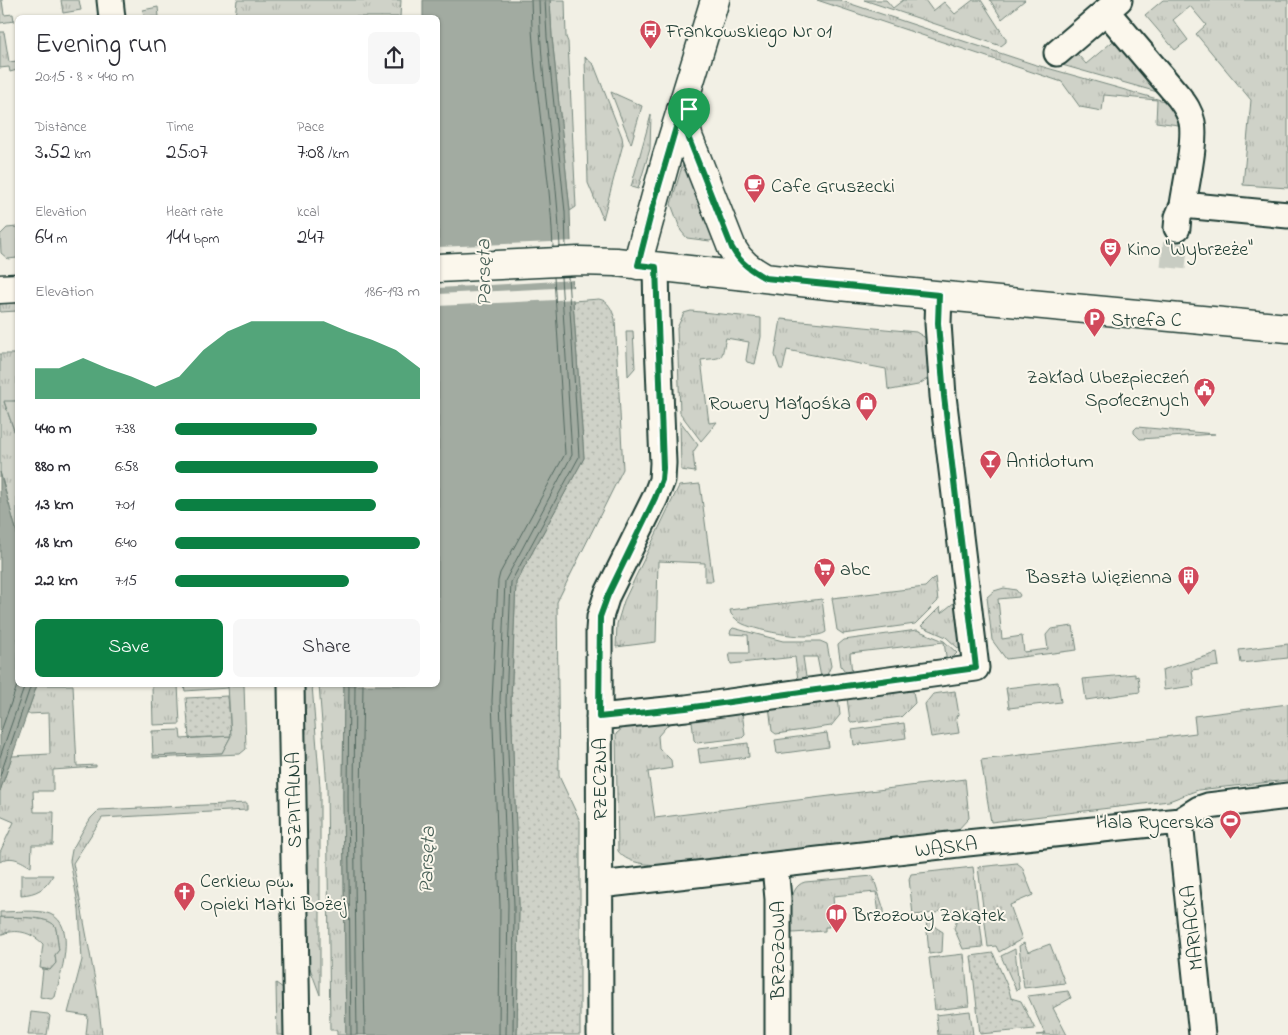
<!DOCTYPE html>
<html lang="en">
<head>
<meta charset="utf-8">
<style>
  :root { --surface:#fff; --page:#f7f7f7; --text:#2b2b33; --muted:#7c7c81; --accent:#0b8043 }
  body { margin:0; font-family:"Indie Flower",sans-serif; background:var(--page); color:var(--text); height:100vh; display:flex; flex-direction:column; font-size:19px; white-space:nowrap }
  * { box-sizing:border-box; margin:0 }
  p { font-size:16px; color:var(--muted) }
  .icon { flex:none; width:28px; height:28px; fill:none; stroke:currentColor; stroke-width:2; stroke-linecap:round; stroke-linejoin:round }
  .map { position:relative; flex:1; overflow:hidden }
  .panel { position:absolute; left:15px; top:15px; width:425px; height:672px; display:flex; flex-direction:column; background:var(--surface); border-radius:8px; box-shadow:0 1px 4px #0004 }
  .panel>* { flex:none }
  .pin { position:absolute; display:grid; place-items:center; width:42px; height:42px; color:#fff; margin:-51px -21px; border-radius:50% 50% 50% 0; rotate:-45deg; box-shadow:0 0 5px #0007 }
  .pin .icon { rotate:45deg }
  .round { display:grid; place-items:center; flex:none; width:52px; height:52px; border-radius:8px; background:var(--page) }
  .summary { display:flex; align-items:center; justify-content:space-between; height:85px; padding:0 20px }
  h1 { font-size:28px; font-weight:600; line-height:38px }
  .stats { display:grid; grid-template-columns:repeat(3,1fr); gap:8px; height:85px; padding:5px 20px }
  .stats div { display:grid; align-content:center }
  .stats b { font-size:21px; font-weight:600 }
  .stats small { font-size:14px; font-weight:400 }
  .stats p { font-size:14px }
  .chart { height:140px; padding:10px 20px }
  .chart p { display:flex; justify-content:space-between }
  .chart svg { width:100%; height:90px; margin-top:5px; fill:var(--accent); opacity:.7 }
  .primary-button { display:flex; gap:10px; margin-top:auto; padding:10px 20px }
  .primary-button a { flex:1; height:58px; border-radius:8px; background:var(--accent); color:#fff; font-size:20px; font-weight:600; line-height:58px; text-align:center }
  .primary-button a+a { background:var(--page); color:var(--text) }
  ul { padding:0 20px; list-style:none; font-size:16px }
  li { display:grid; grid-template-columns:80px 60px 1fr; align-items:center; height:38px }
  li i { height:12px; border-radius:6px; background:var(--accent) }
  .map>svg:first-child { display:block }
</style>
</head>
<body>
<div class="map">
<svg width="1288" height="1035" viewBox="0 0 1288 1035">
  <defs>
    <pattern id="grass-tufts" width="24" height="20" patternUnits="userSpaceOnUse" patternTransform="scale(1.25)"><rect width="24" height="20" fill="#cfd2c8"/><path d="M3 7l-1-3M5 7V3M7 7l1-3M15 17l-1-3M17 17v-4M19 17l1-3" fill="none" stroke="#b1b5ac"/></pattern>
    <pattern id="park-dots" width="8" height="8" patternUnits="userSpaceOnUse" patternTransform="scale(1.25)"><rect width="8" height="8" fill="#cfd2c8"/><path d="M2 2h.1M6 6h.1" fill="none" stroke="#b1b5ac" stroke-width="1.8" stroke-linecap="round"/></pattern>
  </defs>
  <rect width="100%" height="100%" fill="#f2f0e5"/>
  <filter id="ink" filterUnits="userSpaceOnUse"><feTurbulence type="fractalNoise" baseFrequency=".02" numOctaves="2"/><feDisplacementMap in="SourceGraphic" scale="10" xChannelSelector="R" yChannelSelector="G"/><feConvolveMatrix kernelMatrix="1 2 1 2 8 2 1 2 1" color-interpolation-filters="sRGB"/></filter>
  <g filter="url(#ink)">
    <!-- grass -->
    <path fill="url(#grass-tufts)" stroke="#77887e" d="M0,0H2L4,15L13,14L14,21L0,23Z
      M61,0H79L81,10L63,13Z
      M237,0H401L400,17H235Z
      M550,0H565L566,37L568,42L576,207L570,211L552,37Z
      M817,0H839L1033,64L1175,104L1186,126L1156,122L1157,100L1104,95L1102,111L1080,107L1062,82Z
      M864,0H886L893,8L903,0H925L933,11L944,2L955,14L973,0H981L1006,39V42L1001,46L998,45Z
      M990,0H1025L1002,19Z
      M1163,0H1288V188L1243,185L1251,100L1196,34L1206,25L1190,6L1173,20L1188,40L1175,50L1145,15Z
      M0,32H4L9,62L17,61V70L10,72L9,67L0,68Z
      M1118,37L1168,95L1055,63L1072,48L1086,64Z
      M585,57L594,65L622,137L623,144L603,219L588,183Z
      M611,92L642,106L631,144Z
      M651,115L650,149L638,189L631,187Z
      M686,162L718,236L710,241L687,238L681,231L671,204L683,163Z
      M17,300V311L0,312V301Z
      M691,311L761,318V337L755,364L747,362L746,360L749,342L726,338C720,361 726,357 701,360L709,423L717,422L701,441L680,413L677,328L684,313Z
      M781,319L916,332L929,340L933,375L918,385L891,390L888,389L886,369L787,350L783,369H780L775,355Z
      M626,331H633L635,368L628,376Z
      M0,354H17V401L4,402L17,439V533L0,472Z
      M680,421L698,445L693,452L695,472L681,470Z
      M1137,427L1215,434L1140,439L1134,433V430Z
      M700,484L713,581H705V563L658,561L656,642L616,647L617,624L624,601L679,486Z
      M935,577L938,601L915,624L843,634L837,630L832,598L925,587Z
      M1004,588L1016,590L1020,595L1019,597L998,599L1002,639L1022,636L1024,652L1048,649L1046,635L1051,629L1073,626L1077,650L1006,659L992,640L987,597L994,591Z
      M822,599L826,632C811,642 759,631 743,624C738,622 734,617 731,614L730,610Z
      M956,601L962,644L959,649L946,637L921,626L940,607L941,613Z
      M733,628L783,641H820L827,644L831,666L826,677H821L817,657H803L806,677L798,680L795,657L731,664L729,653H749L748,635L730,634L731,630Z
      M917,630L944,641L957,653L947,663L944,642L850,653L852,674L848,675L841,666L838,645L844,640Z
      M1288,644V658L1241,663L1239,650Z
      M1217,653L1219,666L1192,670L1194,686L1164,690L1162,670Z
      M1135,674V677L1138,676L1140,692L1086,700L1083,679Z
      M1058,682L1061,702L1009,708L1006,688Z
      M37,685H73L77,766L96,765V767L53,770V791H33L34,812H54L53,845H32L31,867C21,861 11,854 0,862V852L14,822L0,816V791L12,756L50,754L49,713L27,714Z
      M152,685H178L180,724L153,725Z
      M184,685H228V688L185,691Z
      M304,685H312L320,787V995L308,963L304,783Z
      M319,685H344L343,796L346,1035H337V1030H330L327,787Z
      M913,691L915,703L901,717L853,723L850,721L847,698Z
      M955,691L959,715L956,716L959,733L931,737L925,704L933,694Z
      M838,697L840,715L831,726L776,734L772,731L769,706Z
      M1288,704V780L1198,790L1169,801L991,822L981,760L1196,733L1194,716Z
      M742,712L745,735L742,738L697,743L694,740L692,721L695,717Z
      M672,720L658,736L659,748L671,760L672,768L648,772L655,818L965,779L969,818L955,833L670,866C653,864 629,866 618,851L616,734L624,727Z
      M904,723L906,738L854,745L852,730Z
      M180,730L181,739L231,736L222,753L153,756L152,731Z
      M827,733L829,747L777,754L775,740Z
      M748,743L749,757L700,763L698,749Z
      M247,803V810L102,818L73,863L97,991L102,1035H86L88,1016L68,1013L82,960L79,909L70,861L72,850L82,832L91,818L99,810Z
      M1017,863L1022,867L1033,895L1010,905L1022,939L999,952L996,946L988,947L978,867Z
      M973,867L983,947L963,949L954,928C959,919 955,911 944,909L936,913L913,915L909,879L911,874Z
      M21,875H53C46,889 36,894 21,895Z
      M873,876L884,910V913L879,914L876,892L833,896L834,911H827L829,927H825V931L792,933C792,918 786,887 805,882Z
      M0,917C13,918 48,915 55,926C57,930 58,946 59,950L55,955L56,963L50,970L40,968L43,944C31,932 16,928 0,935Z
      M934,918L935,927L943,932L942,952L929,954L926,919Z
      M1024,943L1028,952L1050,944L1065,983L1024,988L1019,946Z
      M1015,949L1019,989L1016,990L1001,956Z
      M964,954L969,1006L935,1010L929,958Z
      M276,983L283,988L284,1035H277Z
      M1068,991L1071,998L1053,1008L1067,1035H1036L1045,1034L1028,996Z
      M970,1011L973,1035H938L936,1015Z
      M31,1012L48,1014L50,1016L47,1035H28Z"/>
    <!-- park -->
    <path fill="url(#park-dots)" stroke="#77887e" d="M599,299C609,301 612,310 615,319L623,469L557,602L559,776L580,821V1035H517L519,905L511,701L516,582L584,458L573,301Z
      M228,696L231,736L189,738L186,698Z
      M993,953L1009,990L1011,998L1021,1001L1035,1029L980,1034L971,956Z"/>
    <!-- garden -->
    <path fill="#cfd2c8" stroke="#77887e" d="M158,7L159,17H144L143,10Z
      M17,227V258L8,259L1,253L0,235L7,228Z
      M4,401H17V439Z
      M228,685H244L246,749L240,754L153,758V756L222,753L231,736Z
      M0,912C14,912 38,909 50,914C78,925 60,976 55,997L51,999L40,997L43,969L50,970L56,963L55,955L59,950C58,945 57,930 55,926C47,915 13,918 0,917Z"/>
    <!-- water -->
    <path fill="#a2aba1" stroke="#6e7f75" d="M423,0H550L552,37L570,211L573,301L584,458L516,582L511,701L519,905L517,1035H346L343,796L344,685H438V18L423,17Z
      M0,472L17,533L18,685H37L0,791Z"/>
    <!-- pier -->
    <path fill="#f2f0e5" d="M574,241L575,280L438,288V247Z
      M575,287L576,299L438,306V294Z"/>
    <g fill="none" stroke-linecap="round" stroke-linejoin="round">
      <!-- shore -->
      <path stroke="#536960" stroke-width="1" d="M531,0C532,83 550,165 553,247
        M539,0C540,83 557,164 560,247
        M545,0L547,37L565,212L566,247
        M349,685L348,796L351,1035
        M355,685L354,796L357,1035
        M363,685L361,796L365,1035
        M0,734L18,683
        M0,757L25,685
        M0,776L31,685
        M499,1035L500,905L492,701L498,581L500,573L565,454L554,277
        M506,1035L508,905L500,701L505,581L572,455L561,277
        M513,1035L514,905L506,701L511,582L579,457L568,277"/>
      <!-- street-tunnel -->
      <path stroke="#c8ccc2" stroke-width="25" stroke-dasharray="25 12" stroke-linecap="butt" d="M1173,268L1177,228"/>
      <defs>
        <path id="street" d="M110,0L112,18
          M1106,11L1179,97C1185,105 1190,112 1192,122C1196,141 1186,184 1183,205
          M1057,53L1119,0
          M1177,228L1178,217L1183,205L1288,215
          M291,685L297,1035
          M599,717L686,708L976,668L943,396L938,323L939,295
          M1180,821L1202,1035
          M775,866L778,899V1035
          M600,885L967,843L1180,821L1199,809L1208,806L1288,796
          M600,1035L599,630L600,617L607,595L655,498L662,480L663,463L657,318L656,267"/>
        <path id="secondary" d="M681,110L689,139L732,248C740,263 751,270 765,278
          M638,265L641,250L667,156L715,0
          M438,268L579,261L616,262L828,285L1288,328
          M0,289L18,288"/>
      </defs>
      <!-- street casing -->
      <use href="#street" stroke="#1f3d34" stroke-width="29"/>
      <!-- secondary casing -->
      <use href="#secondary" stroke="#1f3d34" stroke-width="31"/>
      <!-- street -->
      <use href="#street" stroke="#fbf7ec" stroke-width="25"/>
      <!-- secondary -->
      <use href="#secondary" stroke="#fbf7ec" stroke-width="28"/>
    </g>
  </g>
  <g fill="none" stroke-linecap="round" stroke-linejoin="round" filter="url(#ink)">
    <defs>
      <path id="route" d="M681,110L689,139L732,248C740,263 751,270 765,278L939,295L938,323L944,396L976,668L686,708L599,717L600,617L608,595L655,498L662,480L663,468L656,267L638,265L652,210Z"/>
    </defs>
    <!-- route casing -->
    <use href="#route" stroke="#fff" stroke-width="10"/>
    <!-- route -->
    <use href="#route" stroke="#0b8043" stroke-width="6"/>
  </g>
  <!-- icons -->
  <defs>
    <symbol id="bus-pin" viewBox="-11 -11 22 30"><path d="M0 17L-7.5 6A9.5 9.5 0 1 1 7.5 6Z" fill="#d1495b" stroke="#fbf7ec"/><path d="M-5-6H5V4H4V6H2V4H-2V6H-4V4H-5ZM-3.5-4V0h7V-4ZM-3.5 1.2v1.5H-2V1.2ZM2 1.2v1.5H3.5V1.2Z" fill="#fff"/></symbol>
    <symbol id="cafe-pin" viewBox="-11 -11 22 30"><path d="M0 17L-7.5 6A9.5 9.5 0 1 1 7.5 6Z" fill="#d1495b" stroke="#fbf7ec"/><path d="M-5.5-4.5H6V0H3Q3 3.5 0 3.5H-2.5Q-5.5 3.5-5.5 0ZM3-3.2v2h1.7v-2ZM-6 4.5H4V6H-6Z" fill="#fff"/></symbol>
    <symbol id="theatre-pin" viewBox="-11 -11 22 30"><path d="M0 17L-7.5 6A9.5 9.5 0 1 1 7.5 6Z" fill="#d1495b" stroke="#fbf7ec"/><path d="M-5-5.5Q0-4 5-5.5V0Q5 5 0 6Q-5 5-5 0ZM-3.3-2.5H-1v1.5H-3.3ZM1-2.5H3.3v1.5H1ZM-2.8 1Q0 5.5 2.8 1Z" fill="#fff"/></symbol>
    <symbol id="parking-pin" viewBox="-11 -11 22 30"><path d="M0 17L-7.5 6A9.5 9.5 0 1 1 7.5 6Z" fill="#d1495b" stroke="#fbf7ec"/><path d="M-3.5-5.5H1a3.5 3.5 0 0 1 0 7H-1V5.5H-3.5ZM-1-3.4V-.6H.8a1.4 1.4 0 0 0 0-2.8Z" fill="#fff"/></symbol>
    <symbol id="civic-pin" viewBox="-11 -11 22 30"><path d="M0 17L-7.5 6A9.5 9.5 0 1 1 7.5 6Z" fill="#d1495b" stroke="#fbf7ec"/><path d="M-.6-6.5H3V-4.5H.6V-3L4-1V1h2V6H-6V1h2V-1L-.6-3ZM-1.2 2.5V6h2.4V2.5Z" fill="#fff"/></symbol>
    <symbol id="shop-pin" viewBox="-11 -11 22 30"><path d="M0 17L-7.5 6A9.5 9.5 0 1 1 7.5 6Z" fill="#d1495b" stroke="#fbf7ec"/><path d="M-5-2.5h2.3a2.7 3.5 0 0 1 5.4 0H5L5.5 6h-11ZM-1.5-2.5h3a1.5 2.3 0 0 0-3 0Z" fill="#fff"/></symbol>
    <symbol id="bar-pin" viewBox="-11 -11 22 30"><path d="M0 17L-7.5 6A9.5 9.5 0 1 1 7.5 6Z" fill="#d1495b" stroke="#fbf7ec"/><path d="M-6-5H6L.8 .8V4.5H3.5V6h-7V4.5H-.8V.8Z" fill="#fff"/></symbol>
    <symbol id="supermarket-pin" viewBox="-11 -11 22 30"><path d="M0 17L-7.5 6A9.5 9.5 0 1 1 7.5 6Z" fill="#d1495b" stroke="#fbf7ec"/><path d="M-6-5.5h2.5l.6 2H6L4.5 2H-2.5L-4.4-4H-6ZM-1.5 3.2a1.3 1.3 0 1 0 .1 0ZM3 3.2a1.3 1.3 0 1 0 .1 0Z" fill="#fff"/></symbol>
    <symbol id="building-pin" viewBox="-11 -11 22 30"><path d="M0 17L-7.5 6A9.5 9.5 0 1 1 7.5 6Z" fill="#d1495b" stroke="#fbf7ec"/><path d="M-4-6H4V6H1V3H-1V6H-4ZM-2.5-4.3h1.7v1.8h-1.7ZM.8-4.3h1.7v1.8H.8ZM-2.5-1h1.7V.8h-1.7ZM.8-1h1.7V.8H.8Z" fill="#fff"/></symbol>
    <symbol id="stadium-pin" viewBox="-11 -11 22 30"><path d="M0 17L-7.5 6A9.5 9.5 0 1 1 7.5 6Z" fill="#d1495b" stroke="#fbf7ec"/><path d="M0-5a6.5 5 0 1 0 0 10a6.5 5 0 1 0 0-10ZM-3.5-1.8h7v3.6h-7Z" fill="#fff"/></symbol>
    <symbol id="church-pin" viewBox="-11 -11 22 30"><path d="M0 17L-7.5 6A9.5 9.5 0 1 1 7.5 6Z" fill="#d1495b" stroke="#fbf7ec"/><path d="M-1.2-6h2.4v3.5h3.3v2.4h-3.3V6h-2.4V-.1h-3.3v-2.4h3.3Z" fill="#fff"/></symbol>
    <symbol id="library-pin" viewBox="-11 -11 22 30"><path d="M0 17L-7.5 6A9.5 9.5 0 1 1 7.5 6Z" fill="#d1495b" stroke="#fbf7ec"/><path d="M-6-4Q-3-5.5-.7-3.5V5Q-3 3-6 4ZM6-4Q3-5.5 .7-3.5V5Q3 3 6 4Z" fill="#fff"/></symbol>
  </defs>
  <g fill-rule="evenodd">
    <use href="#bus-pin" x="638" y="18" width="25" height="34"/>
    <use href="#cafe-pin" x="742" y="172" width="25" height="34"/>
    <use href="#theatre-pin" x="1098" y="236" width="25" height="34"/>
    <use href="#parking-pin" x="1082" y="306" width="25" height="34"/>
    <use href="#civic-pin" x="1192" y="376" width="25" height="34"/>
    <use href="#shop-pin" x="854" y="390" width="25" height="34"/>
    <use href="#bar-pin" x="978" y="448" width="25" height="34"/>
    <use href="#supermarket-pin" x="812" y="556" width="25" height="34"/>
    <use href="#building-pin" x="1176" y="564" width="25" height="34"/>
    <use href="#stadium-pin" x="1218" y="808" width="25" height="34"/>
    <use href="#church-pin" x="172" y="880" width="25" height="34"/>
    <use href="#library-pin" x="824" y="902" width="25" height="34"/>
  </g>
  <g text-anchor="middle" stroke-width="4" stroke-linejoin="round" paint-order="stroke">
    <!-- poi labels -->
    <g font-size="20" fill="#1f3d34" stroke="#fbf7ec" text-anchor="start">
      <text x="666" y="37">Frankowskiego Nr 01</text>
      <text x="771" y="192">Cafe Gruszecki</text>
      <text x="1127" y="255">Kino "Wybrzeże"</text>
      <text x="1111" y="326">Strefa C</text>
      <text x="1189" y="383" text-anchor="end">Zakład Ubezpieczeń<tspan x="1189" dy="23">Społecznych</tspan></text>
      <text x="851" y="409" text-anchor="end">Rowery Małgośka</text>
      <text x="1006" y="467">Antidotum</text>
      <text x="840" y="575">abc</text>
      <text x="1172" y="583" text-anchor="end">Baszta Więzienna</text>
      <text x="1214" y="828" text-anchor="end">Hala Rycerska</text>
      <text x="200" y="887">Cerkiew pw.<tspan x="200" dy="23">Opieki Matki Bożej</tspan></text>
      <text x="853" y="921">Brzozowy Zakątek</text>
    </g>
    <!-- street labels -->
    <g font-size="20" fill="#1f3d34" stroke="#fbf7ec">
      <text transform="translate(599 779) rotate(-90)" y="7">RZECZNA</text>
      <text transform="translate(293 800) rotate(-91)" y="7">SZPITALNA</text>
      <text transform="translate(946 846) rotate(-7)" y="7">WĄSKA</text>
      <text transform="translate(1191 928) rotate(-96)" y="7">MARIACKA</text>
      <text transform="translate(777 950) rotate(-90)" y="7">BRZOZOWA</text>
    </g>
    <!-- water labels -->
    <g font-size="21" font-style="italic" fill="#465e55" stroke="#fbf7ec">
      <text transform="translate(483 273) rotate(-91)" y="7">Parsęta</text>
      <text transform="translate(426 860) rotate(-88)" y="7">Parsęta</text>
    </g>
  </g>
</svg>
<div class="pin" style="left:689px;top:139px;background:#1e9e55"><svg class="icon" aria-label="arrive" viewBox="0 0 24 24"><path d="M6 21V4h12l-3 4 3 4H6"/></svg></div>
<section class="panel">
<div class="summary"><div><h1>Evening run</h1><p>20:15 · 8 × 440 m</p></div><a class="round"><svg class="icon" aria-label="share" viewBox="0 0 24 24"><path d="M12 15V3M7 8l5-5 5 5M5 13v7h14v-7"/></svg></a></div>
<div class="stats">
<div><p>Distance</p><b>3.52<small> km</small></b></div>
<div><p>Time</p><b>25:07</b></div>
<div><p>Pace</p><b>7:08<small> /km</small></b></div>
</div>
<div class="stats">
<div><p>Elevation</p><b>64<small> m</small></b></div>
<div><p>Heart rate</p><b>144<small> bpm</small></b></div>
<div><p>kcal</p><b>247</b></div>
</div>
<div class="chart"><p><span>Elevation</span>186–193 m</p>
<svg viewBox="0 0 160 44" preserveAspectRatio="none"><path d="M0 44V29L10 29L20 24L30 29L40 33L50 38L60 33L70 20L80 11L90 6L100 6L110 6L120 6L130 11L140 15L150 20L160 29V44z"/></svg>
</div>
<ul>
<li><b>440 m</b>7:38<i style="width:58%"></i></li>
<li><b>880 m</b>6:58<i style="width:83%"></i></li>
<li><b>1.3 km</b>7:01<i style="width:82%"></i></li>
<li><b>1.8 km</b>6:40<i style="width:100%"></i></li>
<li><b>2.2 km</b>7:15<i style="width:71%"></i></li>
</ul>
<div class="primary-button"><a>Save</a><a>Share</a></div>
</section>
</div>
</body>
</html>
